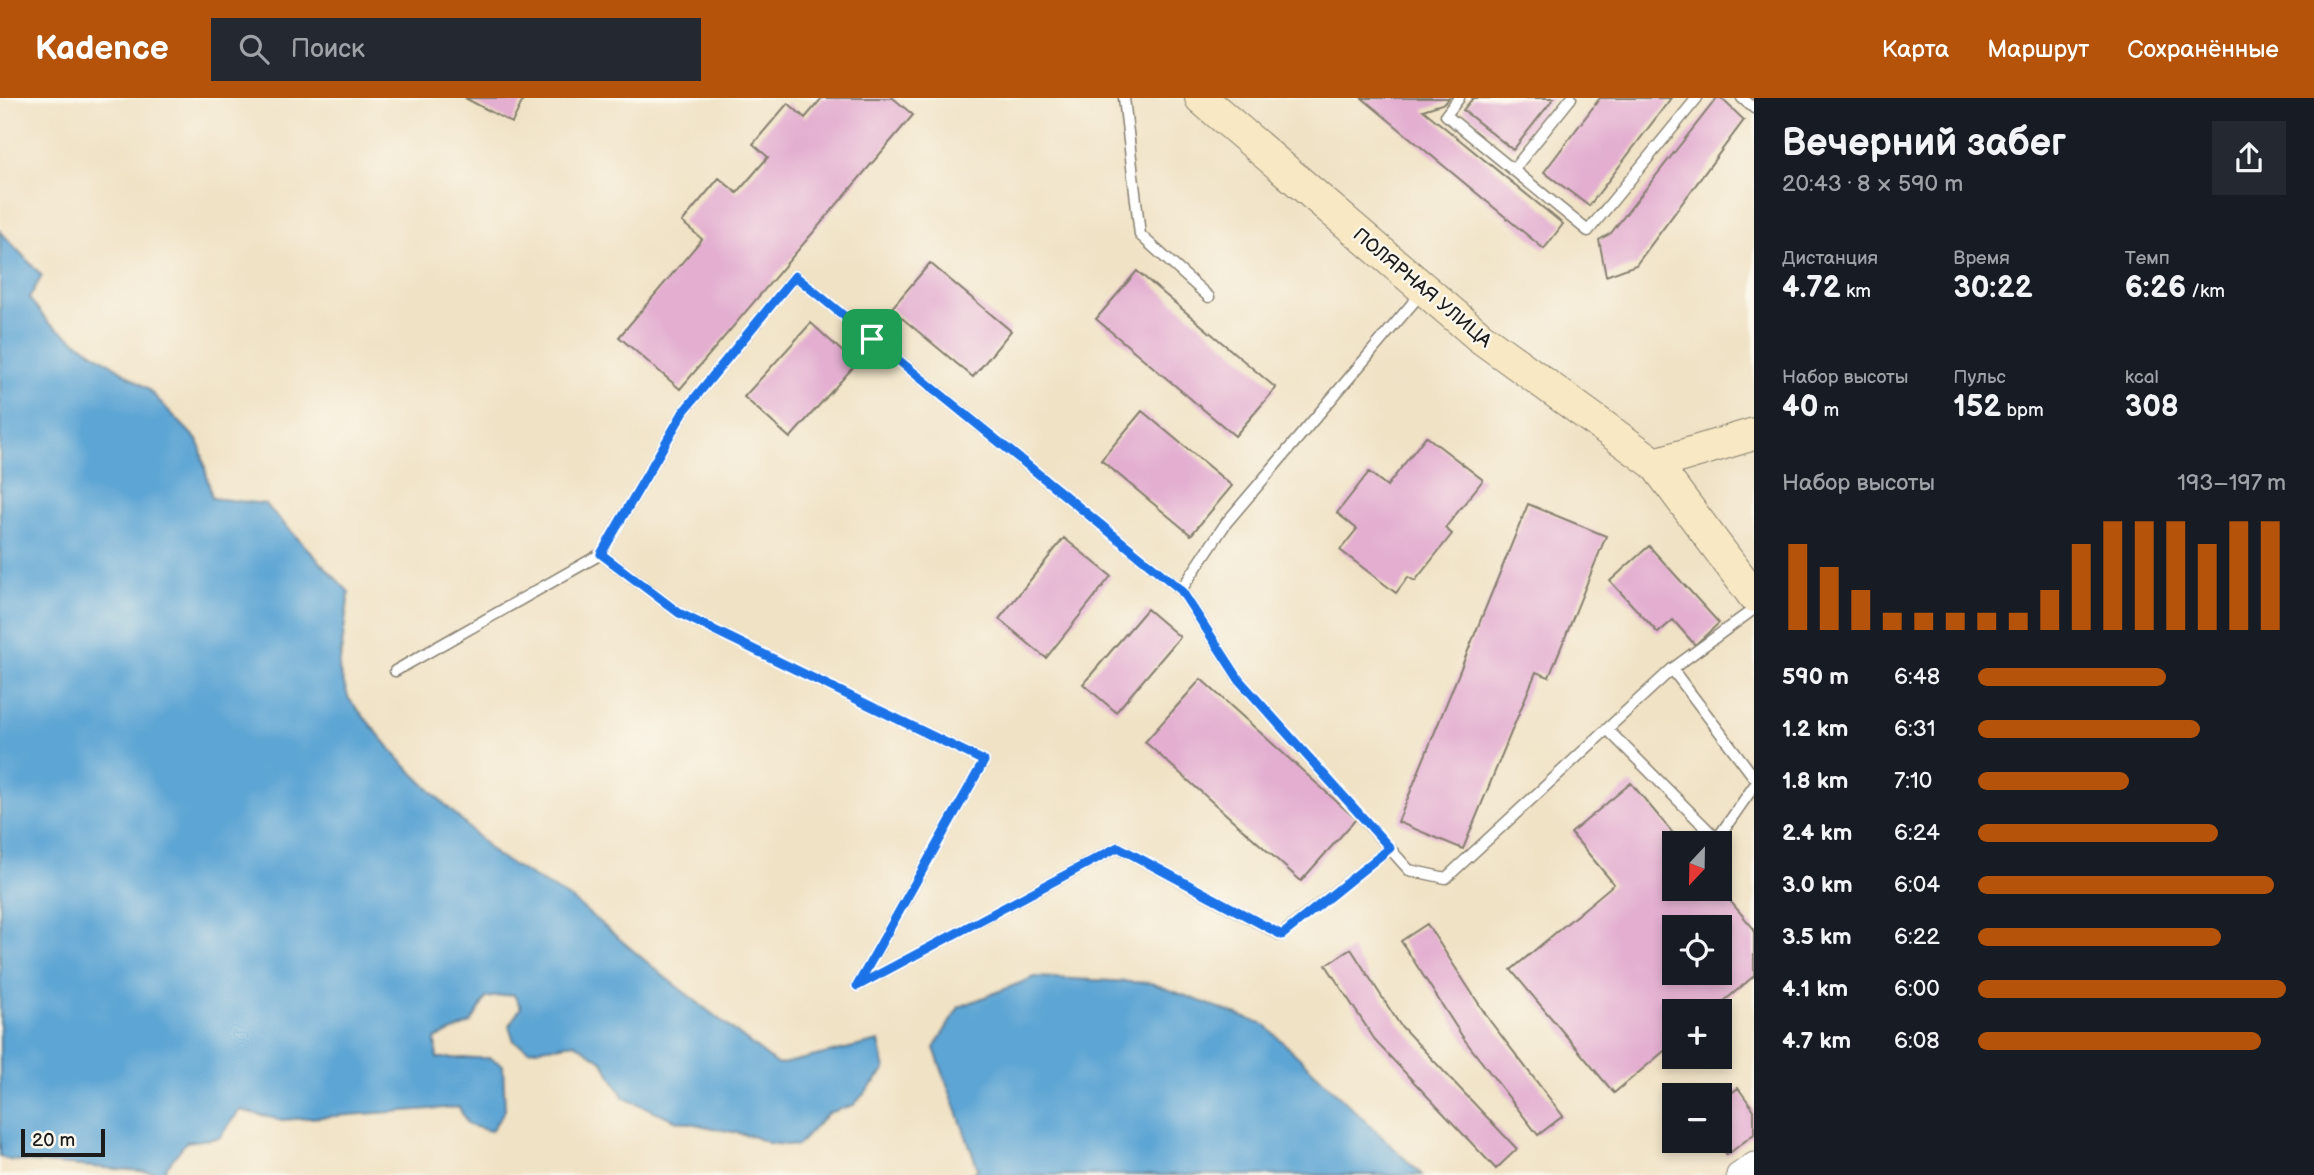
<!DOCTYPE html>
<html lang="ru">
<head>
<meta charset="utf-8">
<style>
  :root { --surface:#171b24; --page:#242831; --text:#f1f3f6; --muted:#9ea1a6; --accent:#b45309 }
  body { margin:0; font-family:"Balsamiq Sans",sans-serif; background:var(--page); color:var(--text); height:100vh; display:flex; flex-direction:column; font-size:26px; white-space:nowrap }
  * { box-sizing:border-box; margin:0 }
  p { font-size:23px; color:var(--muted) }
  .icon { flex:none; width:38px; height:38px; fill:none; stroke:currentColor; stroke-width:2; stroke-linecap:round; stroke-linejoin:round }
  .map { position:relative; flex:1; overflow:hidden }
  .sheet { display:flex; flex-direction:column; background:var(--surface); width:560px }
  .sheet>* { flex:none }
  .needle { width:46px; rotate:202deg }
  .tools { position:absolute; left:1662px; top:733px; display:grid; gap:14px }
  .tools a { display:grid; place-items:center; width:70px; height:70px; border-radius:0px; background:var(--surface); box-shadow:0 4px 10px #0003; font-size:35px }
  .scale { position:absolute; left:21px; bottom:18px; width:84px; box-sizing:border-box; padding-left:7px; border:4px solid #1c1c1c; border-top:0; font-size:19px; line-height:24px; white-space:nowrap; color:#1c1c1c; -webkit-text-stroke:5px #fbf7ec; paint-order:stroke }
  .pin { position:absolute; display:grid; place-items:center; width:60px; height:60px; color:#fff; margin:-30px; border-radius:14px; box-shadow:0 4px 10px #0006 }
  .round { display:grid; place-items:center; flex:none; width:74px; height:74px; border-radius:0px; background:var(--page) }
  .headline { display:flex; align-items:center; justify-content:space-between; height:119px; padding:0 28px }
  h1 { font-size:38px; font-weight:700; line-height:52px }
  .metrics { display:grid; grid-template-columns:repeat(3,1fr); gap:10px; height:119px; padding:7px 28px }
  .metrics div { display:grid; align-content:center }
  .metrics b { font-size:30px; font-weight:700 }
  .metrics small { font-size:19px; font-weight:400 }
  .metrics p { font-size:19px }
  .chart { height:196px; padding:14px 28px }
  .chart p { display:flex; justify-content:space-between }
  .chart svg { width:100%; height:126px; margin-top:7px; stroke:var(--accent); stroke-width:6 }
  ul { padding:0 28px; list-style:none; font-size:23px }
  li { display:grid; grid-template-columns:112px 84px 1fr; align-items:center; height:52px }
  li i { height:18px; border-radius:9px; background:var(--accent) }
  header { display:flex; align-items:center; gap:42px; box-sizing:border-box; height:98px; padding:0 35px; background:var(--accent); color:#fff }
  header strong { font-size:33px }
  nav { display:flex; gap:38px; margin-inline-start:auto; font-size:24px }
  .search { width:490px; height:63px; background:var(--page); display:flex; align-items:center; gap:18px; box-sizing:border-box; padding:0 24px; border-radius:0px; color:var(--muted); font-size:26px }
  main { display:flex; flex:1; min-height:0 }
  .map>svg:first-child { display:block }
</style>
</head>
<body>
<header>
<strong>Kadence</strong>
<div class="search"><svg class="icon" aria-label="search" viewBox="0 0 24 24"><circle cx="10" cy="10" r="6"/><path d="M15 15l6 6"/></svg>Поиск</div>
<nav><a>Карта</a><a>Маршрут</a><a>Сохранённые</a></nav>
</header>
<main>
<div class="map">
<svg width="1754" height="1077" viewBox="0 0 1754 1077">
  <rect width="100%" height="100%" fill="#fbf7ec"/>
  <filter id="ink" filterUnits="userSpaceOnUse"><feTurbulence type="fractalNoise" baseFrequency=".0143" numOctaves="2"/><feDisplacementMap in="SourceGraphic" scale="14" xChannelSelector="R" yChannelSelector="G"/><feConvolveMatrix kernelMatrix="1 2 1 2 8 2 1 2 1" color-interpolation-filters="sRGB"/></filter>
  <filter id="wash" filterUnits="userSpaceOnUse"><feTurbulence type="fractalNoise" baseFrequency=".00686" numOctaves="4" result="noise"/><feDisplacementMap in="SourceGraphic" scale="28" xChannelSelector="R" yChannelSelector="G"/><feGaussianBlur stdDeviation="1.57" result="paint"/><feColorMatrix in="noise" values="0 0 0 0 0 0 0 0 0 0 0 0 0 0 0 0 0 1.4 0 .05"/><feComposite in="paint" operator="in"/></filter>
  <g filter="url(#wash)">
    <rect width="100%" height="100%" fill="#f0e2c5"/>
    <!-- water -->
    <path fill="#5da5d4" stroke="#3c6078" stroke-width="2" d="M0,133L42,178L29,200L49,225L147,290L199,344L212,400L265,406L349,494L339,571L349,601L399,661L497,758L573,802L666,880L778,967L879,943L885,972L854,1007L828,1015L797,1048L768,1045L752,1038L675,1022L624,1000L603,964L575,945L529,952L514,943L509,928L521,909L513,896L486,900L471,925L435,941L437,960H490L503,967L505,1012L491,1033L468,1027L459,1009L281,1022L240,1012L219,1040L186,1044L162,1075L9,1062L0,1059Z
      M1035,879L1151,885L1265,927L1422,1077H971L978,1071L934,950L959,909Z"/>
    <g id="blocks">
      <!-- building -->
      <path fill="#e3aed0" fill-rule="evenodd" d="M465,0H524L512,25Z
        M822,0H893L913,17L680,291L619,239L702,141L682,124L719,80L737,95L768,59L753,46L788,5L805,20Z
        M1362,0H1449L1445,5L1423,12L1563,126L1544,151Z
        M1473,0H1554L1513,52L1463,12Z
        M1600,0H1671L1589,108L1544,74Z
        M1717,0H1721L1744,22L1636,167L1606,178L1599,142L1611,135Z
        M930,165L1011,233L973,279L891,211Z
        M1137,173L1276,290L1235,338L1096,221Z
        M811,225L856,266L790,340L744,299Z
        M1142,313L1232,388L1191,437L1101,362Z
        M1426,338L1483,382L1445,430L1452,436L1415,483L1408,479L1396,495L1340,452L1357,431L1337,415L1369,374L1387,388Z
        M1528,406L1606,438L1549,579L1536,574L1463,751L1398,724Z
        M1064,440L1111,478L1046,560L999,521Z
        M1649,448L1719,525L1695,547L1673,522L1658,535L1610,483Z
        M1147,511L1180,539L1116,614L1083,586Z
        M1201,581L1356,721L1301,783L1145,644Z
        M1631,685L1682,746H1675V791H1720L1754,831V878L1711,914H1675V944L1614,995L1511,872L1614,786L1571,735ZM1675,830H1720V875H1675Z
        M1427,826L1490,923L1563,1018L1538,1037L1464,941L1401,843Z
        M1351,851L1400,927L1517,1051L1496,1071L1377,945L1326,867Z
        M1738,990L1754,1012V1036L1727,1057L1717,1043H1720V1004Z"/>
    </g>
  </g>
  <g filter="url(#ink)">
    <use href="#blocks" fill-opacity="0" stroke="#867f70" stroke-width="2"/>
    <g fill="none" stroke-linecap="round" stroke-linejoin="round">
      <defs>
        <path id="lane" d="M1124,0L1140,137L1209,199
          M1459,0L1446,17L1588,133L1697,0
          M1742,0L1754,10
          M1513,72L1571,0
          M1423,193L1226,425L1181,492L1240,583L1409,772L1446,780L1672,571L1754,511
          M601,456L684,313L795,178L1181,492
          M1672,571L1754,679
          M395,573L601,456L679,515L984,663L857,888L1118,749L1281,837L1390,750
          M1607,631L1717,741L1754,688"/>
        <path id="street" d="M1738,1077L1754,1066"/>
        <path id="secondary" d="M1201,0L1480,239L1655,366L1754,498
          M1655,366L1754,336"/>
      </defs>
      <!-- lane casing -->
      <use href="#lane" stroke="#867f70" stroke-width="13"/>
      <!-- street casing -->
      <use href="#street" stroke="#867f70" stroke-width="25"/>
      <!-- secondary casing -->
      <use href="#secondary" stroke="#867f70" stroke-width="34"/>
      <!-- lane -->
      <use href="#lane" stroke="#fff" stroke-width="10"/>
      <!-- street -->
      <use href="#street" stroke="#fff" stroke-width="23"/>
      <!-- secondary -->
      <use href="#secondary" stroke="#f8e8c3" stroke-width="32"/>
    </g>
  </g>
  <g fill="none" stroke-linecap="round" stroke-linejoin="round" filter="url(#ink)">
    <defs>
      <path id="route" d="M795,178L1181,492L1240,583L1390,750L1282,837L1118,749L857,888L984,663L679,515L601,456L684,313Z"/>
    </defs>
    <!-- route casing -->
    <use href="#route" stroke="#fff" stroke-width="14"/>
    <!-- route -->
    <use href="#route" stroke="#1a73e8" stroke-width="9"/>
  </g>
  <g text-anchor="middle" stroke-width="5" stroke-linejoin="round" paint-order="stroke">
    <!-- street labels -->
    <g font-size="19" fill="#1c1c1c" stroke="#fbf7ec">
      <text transform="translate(1423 189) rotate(40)" y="7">ПОЛЯРНАЯ УЛИЦА</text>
    </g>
  </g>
</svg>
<div class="tools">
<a><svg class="needle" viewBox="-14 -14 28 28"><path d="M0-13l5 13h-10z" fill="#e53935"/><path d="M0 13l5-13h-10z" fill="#9ea1a6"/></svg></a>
<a><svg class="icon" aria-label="locate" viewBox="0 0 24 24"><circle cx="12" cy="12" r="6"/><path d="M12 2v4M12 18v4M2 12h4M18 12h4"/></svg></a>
<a>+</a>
<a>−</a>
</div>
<div class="scale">20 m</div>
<div class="pin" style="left:872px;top:241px;background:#1e9e55"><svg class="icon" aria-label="arrive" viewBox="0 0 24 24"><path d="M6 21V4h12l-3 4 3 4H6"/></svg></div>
</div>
<section class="sheet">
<div class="headline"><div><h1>Вечерний забег</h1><p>20:43 · 8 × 590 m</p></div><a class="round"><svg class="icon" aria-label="share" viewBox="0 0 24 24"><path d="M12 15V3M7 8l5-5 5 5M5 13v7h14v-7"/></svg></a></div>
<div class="metrics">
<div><p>Дистанция</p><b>4.72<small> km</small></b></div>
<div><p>Время</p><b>30:22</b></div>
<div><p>Темп</p><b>6:26<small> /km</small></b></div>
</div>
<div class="metrics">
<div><p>Набор высоты</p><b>40<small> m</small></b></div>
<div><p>Пульс</p><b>152<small> bpm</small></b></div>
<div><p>kcal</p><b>308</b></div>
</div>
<div class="chart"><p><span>Набор высоты</span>193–197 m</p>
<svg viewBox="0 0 160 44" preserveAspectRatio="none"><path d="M5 44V14M15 44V22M25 44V30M35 44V38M45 44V38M55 44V38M65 44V38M75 44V38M85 44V30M95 44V14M105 44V6M115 44V6M125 44V6M135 44V14M145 44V6M155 44V6"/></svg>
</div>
<ul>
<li><b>590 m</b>6:48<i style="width:61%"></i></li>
<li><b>1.2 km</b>6:31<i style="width:72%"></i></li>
<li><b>1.8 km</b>7:10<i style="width:49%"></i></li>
<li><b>2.4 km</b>6:24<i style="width:78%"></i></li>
<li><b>3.0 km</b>6:04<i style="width:96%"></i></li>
<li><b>3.5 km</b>6:22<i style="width:79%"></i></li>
<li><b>4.1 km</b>6:00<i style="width:100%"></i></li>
<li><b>4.7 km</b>6:08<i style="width:92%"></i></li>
</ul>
</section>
</main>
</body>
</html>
